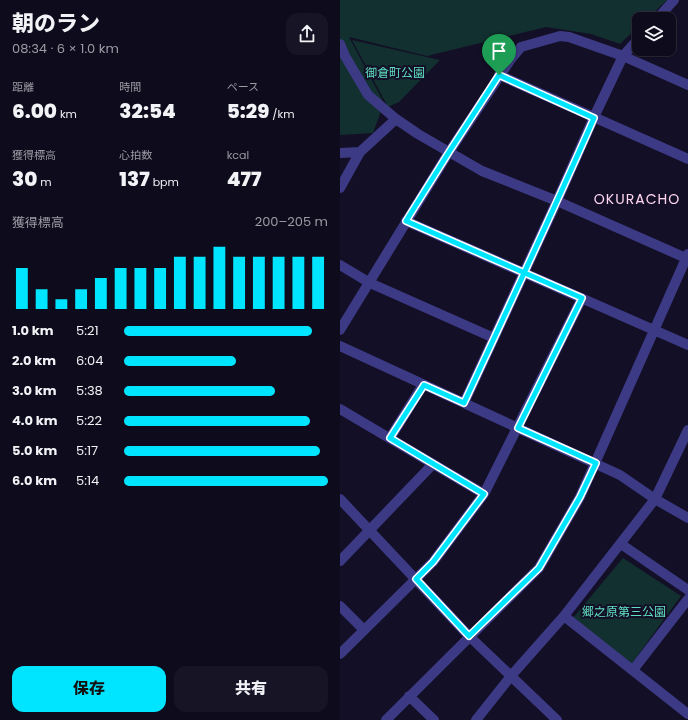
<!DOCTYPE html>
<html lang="ja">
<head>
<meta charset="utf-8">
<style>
  :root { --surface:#0e0b1c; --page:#171425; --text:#f1f3f6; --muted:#9b9ba3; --line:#2e2b3b; --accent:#00e5ff }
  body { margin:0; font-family:Poppins,"Noto Sans JP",sans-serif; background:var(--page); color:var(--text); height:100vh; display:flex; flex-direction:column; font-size:15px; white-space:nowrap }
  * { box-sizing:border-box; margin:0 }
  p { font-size:13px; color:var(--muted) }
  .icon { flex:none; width:22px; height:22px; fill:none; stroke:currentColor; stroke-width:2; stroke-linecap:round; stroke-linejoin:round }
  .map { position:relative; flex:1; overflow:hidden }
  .panel { display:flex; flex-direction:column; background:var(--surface); width:340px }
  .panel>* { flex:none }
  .fabs { position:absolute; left:292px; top:12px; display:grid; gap:8px }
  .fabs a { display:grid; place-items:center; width:44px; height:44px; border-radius:8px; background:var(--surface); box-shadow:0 1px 3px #0004,0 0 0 1px var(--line); font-size:20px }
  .pin { position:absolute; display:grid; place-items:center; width:34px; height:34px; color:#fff; margin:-41px -17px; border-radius:50% 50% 50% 0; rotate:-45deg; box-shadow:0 0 4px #0007 }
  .pin .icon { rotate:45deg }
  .round { display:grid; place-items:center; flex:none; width:42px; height:42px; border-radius:12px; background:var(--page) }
  .head { display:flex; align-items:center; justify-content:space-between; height:68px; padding:0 12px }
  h1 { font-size:22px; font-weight:800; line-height:30px }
  .stats { display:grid; grid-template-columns:repeat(3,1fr); gap:6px; height:68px; padding:4px 12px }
  .stats div { display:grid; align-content:center }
  .stats b { font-size:20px; font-weight:800 }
  .stats small { font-size:11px; font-weight:400 }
  .stats p { font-size:11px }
  .chart { height:112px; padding:8px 12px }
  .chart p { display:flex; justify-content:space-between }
  .chart svg { width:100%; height:72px; margin-top:4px; stroke:var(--accent); stroke-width:6 }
  .primary-button { display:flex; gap:8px; margin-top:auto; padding:8px 12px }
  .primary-button a { flex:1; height:46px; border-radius:12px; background:var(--accent); color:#111; font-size:16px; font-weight:800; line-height:46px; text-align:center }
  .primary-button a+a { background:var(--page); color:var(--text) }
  ul { padding:0 12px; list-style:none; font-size:13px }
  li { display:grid; grid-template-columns:64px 48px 1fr; align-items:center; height:30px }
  li i { height:10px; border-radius:5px; background:var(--accent) }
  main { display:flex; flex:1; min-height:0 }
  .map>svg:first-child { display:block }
</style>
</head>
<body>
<main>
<section class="panel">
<div class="head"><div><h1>朝のラン</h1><p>08:34 · 6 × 1.0 km</p></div><a class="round"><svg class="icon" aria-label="share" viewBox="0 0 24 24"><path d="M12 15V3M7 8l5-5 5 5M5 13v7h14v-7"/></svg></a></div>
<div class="stats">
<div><p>距離</p><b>6.00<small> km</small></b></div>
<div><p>時間</p><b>32:54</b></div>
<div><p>ペース</p><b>5:29<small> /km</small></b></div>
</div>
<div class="stats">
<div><p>獲得標高</p><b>30<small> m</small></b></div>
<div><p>心拍数</p><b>137<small> bpm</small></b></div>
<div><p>kcal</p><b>477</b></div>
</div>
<div class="chart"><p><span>獲得標高</span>200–205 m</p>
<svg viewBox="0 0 160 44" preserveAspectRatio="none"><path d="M5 44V19M15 44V32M25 44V38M35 44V32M45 44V25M55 44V19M65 44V19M75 44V19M85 44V12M95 44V12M105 44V6M115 44V12M125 44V12M135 44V12M145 44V12M155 44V12"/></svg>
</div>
<ul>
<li><b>1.0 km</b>5:21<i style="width:92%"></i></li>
<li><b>2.0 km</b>6:04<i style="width:55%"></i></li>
<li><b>3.0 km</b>5:38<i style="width:74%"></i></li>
<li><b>4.0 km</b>5:22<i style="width:91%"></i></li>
<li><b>5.0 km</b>5:17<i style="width:96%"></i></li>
<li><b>6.0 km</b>5:14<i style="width:100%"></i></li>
</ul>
<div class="primary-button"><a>保存</a><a>共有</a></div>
</section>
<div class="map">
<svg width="348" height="720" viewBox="0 0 348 720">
  <rect width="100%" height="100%" fill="#130f26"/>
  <!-- green -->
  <path fill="#12302f" d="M0,0H327L307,19H299V26L280,44L251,34L206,27L87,56L9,37L44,103L33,133L0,135Z
    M12,40L100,60L59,102L48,107Z
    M283,558L341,596L290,666L232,619Z"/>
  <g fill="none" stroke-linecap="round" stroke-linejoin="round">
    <!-- minor -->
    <path stroke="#3d3a85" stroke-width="10" d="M317,19L334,0
      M0,44L5,56L28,95L56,119L78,134L142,171L217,201L348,259
      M159,75L348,159
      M0,153L20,152
      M0,188L20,152L56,119
      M66,221L348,345
      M0,265L30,283L154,338
      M0,330L109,152L171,59L181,47L220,36L229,37L283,56L348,85
      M0,346L280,475L315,499L348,518
      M124,403L217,201L254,117L283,56L299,38
      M0,409L144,494
      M50,438L83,385
      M0,499L129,636L217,720
      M281,544L348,590
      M0,561L93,464
      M0,606L24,630
      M224,616L348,714
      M0,654L93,562L144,494L242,298
      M293,670L348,599
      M69,696L94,720
      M46,720L199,568L240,497L348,254
      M136,720L171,676L224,616L315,499L348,430"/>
  </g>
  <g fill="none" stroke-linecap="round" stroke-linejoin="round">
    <defs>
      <path id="route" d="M159,75L254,118C212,214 168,308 124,403L84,385L50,438L144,494L93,562L76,579L129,636L199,568L240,497L256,463L178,428L242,298C183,272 125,247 66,221L109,152L159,75"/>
    </defs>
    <!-- route casing -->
    <use href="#route" stroke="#fff" stroke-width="8"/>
    <!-- route -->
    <use href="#route" stroke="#00e5ff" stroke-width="5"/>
  </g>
  <g text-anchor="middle" stroke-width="4" stroke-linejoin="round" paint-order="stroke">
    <!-- park labels -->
    <g font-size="12" fill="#5fe0c0" stroke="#130f26">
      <text x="55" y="77">御倉町公園</text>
      <text x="284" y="616">郷之原第三公園</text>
    </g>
    <!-- quarter labels -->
    <g font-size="14" letter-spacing="1" fill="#ffd6f0" stroke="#130f26">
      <text x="297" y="204">OKURACHO</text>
    </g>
  </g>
</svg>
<div class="fabs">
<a><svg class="icon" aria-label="layers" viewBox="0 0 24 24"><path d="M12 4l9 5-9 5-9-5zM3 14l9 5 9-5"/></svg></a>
</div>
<div class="pin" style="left:159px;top:75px;background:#1e9e55"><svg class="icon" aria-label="arrive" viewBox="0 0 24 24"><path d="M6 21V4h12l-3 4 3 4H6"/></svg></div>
</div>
</main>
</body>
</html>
